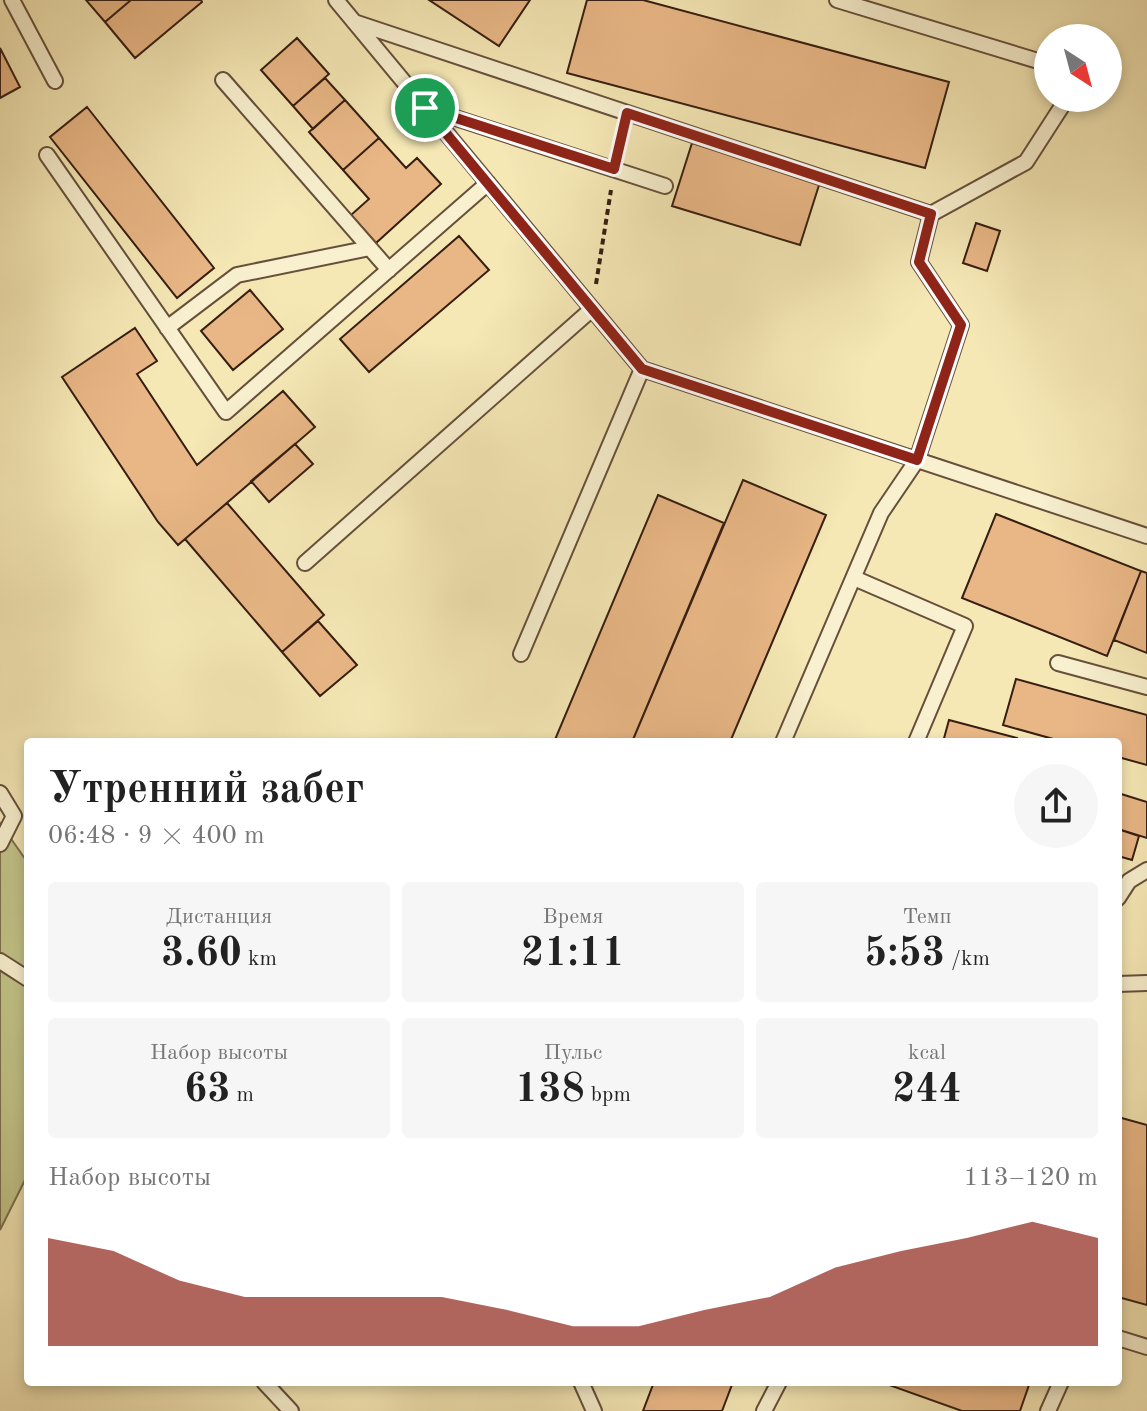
<!DOCTYPE html>
<html lang="ru">
<head>
<meta charset="utf-8">
<style>
  :root { --surface:#fff; --page:#f6f6f6; --text:#222; --muted:#767676; --accent:#8f2418 }
  body { margin:0; font-family:"Old Standard TT",serif; background:var(--page); color:var(--text); height:100vh; display:flex; flex-direction:column; font-size:30px; white-space:nowrap }
  * { box-sizing:border-box; margin:0 }
  p { font-size:26px; color:var(--muted) }
  .icon { flex:none; width:44px; height:44px; fill:none; stroke:currentColor; stroke-width:2; stroke-linecap:round; stroke-linejoin:round }
  .map { position:relative; flex:1; overflow:hidden }
  .panel { position:absolute; left:24px; top:738px; width:1098px; height:648px; display:flex; flex-direction:column; background:var(--surface); border-radius:8px; box-shadow:0 4px 12px #0003 }
  .panel>* { flex:none }
  .needle { width:52px; rotate:144deg }
  .buttons { position:absolute; left:1034px; top:24px; display:grid; gap:16px }
  .buttons a { display:grid; place-items:center; width:88px; height:88px; border-radius:50%; background:var(--surface); box-shadow:0 4px 12px #0003; font-size:40px }
  .pin { position:absolute; display:grid; place-items:center; width:68px; height:68px; color:#fff; margin:-34px; border:4px solid #fff; border-radius:50%; box-shadow:0 2px 8px #0007 }
  .round { display:grid; place-items:center; flex:none; width:84px; height:84px; border-radius:42px; background:var(--page) }
  .head { display:flex; align-items:center; justify-content:space-between; height:136px; padding:0 24px }
  h1 { font-size:44px; font-weight:700; line-height:60px }
  .metrics { display:grid; grid-template-columns:repeat(3,1fr); gap:12px; height:136px; padding:8px 24px }
  .metrics div { display:grid; align-content:center; border-radius:8px; background:var(--page); text-align:center }
  .metrics b { font-size:40px; font-weight:700 }
  .metrics small { font-size:22px; font-weight:400 }
  .metrics p { font-size:22px }
  .chart { height:224px; padding:16px 24px }
  .chart p { display:flex; justify-content:space-between }
  .chart svg { width:100%; height:144px; margin-top:8px; fill:var(--accent); opacity:.7 }
  .map>svg:first-child { display:block }
</style>
</head>
<body>
<div class="map">
<svg width="1147" height="1411" viewBox="0 0 1147 1411">
  <rect width="100%" height="100%" fill="#f5e8b5"/>
  <filter id="stains"><feTurbulence type="fractalNoise" baseFrequency=".0025" numOctaves="4"/><feColorMatrix values="0 0 0 0 .2 0 0 0 0 .09 0 0 0 0 .02 0 0 0 .5 -.17"/></filter>
  <radialGradient id="worn" r=".72"><stop offset=".6" stop-color="#630" stop-opacity="0"/><stop offset="1" stop-color="#630" stop-opacity=".3"/></radialGradient>
  <!-- green -->
  <path fill="#c2c489" stroke="#7c714e" stroke-width="2" d="M0,823L28,863V1174L0,1230Z"/>
  <!-- building -->
  <path fill="#e9b786" stroke="#361e12" stroke-width="2" d="M86,0H131L105,22Z
    M131,0H201L202,2L135,58L105,22Z
    M429,0H530L499,46Z
    M587,0H643L949,82L925,168L567,73Z
    M297,38L329,74L293,106L261,70Z
    M0,48L20,87L0,98Z
    M325,78L345,100L313,129L293,106Z
    M345,100L379,138L343,170L309,132Z
    M87,107L214,268L177,298L50,137Z
    M379,138L406,168L417,158L441,184L376,243L351,215L369,199L343,170Z
    M692,143L820,182L800,245L672,206Z
    M976,223L1000,231L987,271L963,263Z
    M459,236L489,270L369,372L340,339Z
    M250,290L283,329L233,370L201,331Z
    M135,328L157,361L137,374L197,465L283,391L315,427L178,545L158,522L62,377Z
    M295,444L313,464L269,502L251,481Z
    M743,480L826,515L730,742H632Z
    M658,495L724,523L632,742H554Z
    M227,503L324,615L282,652L185,539Z
    M996,514L1141,571L1107,656L962,598Z
    M1141,571L1147,573V653L1114,640Z
    M318,621L357,665L320,696L282,652Z
    M1016,679L1147,715V765L1118,757V742H1064L1003,725Z
    M949,720L1017,738L1016,742H943Z
    M1118,793L1147,802V838L1118,829Z
    M1118,829L1139,836L1132,860L1118,856Z
    M1118,1117L1147,1125V1305L1118,1297Z
    M654,1382H733L722,1411H643Z
    M890,1382H1030L1020,1411H962L889,1385Z"/>
  <g fill="none" stroke-linecap="round" stroke-linejoin="round">
    <defs>
      <path id="lane" d="M12,0L55,81
        M336,0L642,369L1147,536
        M837,0L1048,64
        M354,22L931,214L919,262L961,325L917,460L881,513L783,742
        M223,80L389,270
        M425,108L665,186
        M47,155L226,412L488,183
        M931,214L1026,162L1064,103L1063,98
        M167,328L237,275L370,248
        M305,563L592,309
        M854,578L965,626L916,742
        M521,654L642,369
        M1058,663L1147,687
        M0,793L14,816L0,844
        M1118,898L1129,881L1147,870
        M0,961L28,979
        M1118,984L1147,983
        M1118,1338L1147,1347
        M264,1382L291,1411
        M581,1382L594,1411
        M764,1411L779,1382
        M1048,1411L1061,1382"/>
    </defs>
    <!-- lane casing -->
    <use href="#lane" stroke="#66503b" stroke-width="18"/>
    <!-- path -->
    <path stroke="#361e12" stroke-width="4" stroke-dasharray="6 4" stroke-linecap="butt" d="M619,150L623,131
      M596,284L611,190"/>
    <!-- lane -->
    <use href="#lane" stroke="#f8f0cf" stroke-width="14"/>
  </g>
  <g fill="none" stroke-linecap="round" stroke-linejoin="round">
    <defs>
      <path id="route" d="M425,108L614,169L627,113L931,214L919,262L961,325L917,460L642,369Z"/>
    </defs>
    <!-- route casing -->
    <use href="#route" stroke="#fff" stroke-width="16"/>
    <!-- route -->
    <use href="#route" stroke="#8f2418" stroke-width="10"/>
  </g>
  <rect width="100%" height="100%" filter="url(#stains)"/>
  <rect width="100%" height="100%" fill="url(#worn)"/>
</svg>
<div class="buttons">
<a><svg class="needle" viewBox="-14 -14 28 28"><path d="M0-13l5 13h-10z" fill="#e53935"/><path d="M0 13l5-13h-10z" fill="#767676"/></svg></a>
</div>
<div class="pin" style="left:425px;top:108px;background:#1e9e55"><svg class="icon" aria-label="arrive" viewBox="0 0 24 24"><path d="M6 21V4h12l-3 4 3 4H6"/></svg></div>
<section class="panel">
<div class="head"><div><h1>Утренний забег</h1><p>06:48 · 9 × 400 m</p></div><a class="round"><svg class="icon" aria-label="share" viewBox="0 0 24 24"><path d="M12 15V3M7 8l5-5 5 5M5 13v7h14v-7"/></svg></a></div>
<div class="metrics">
<div><p>Дистанция</p><b>3.60<small> km</small></b></div>
<div><p>Время</p><b>21:11</b></div>
<div><p>Темп</p><b>5:53<small> /km</small></b></div>
</div>
<div class="metrics">
<div><p>Набор высоты</p><b>63<small> m</small></b></div>
<div><p>Пульс</p><b>138<small> bpm</small></b></div>
<div><p>kcal</p><b>244</b></div>
</div>
<div class="chart"><p><span>Набор высоты</span>113–120 m</p>
<svg viewBox="0 0 160 44" preserveAspectRatio="none"><path d="M0 44V11L10 15L20 24L30 29L40 29L50 29L60 29L70 33L80 38L90 38L100 33L110 29L120 20L130 15L140 11L150 6L160 11V44z"/></svg>
</div>
</section>
</div>
</body>
</html>
